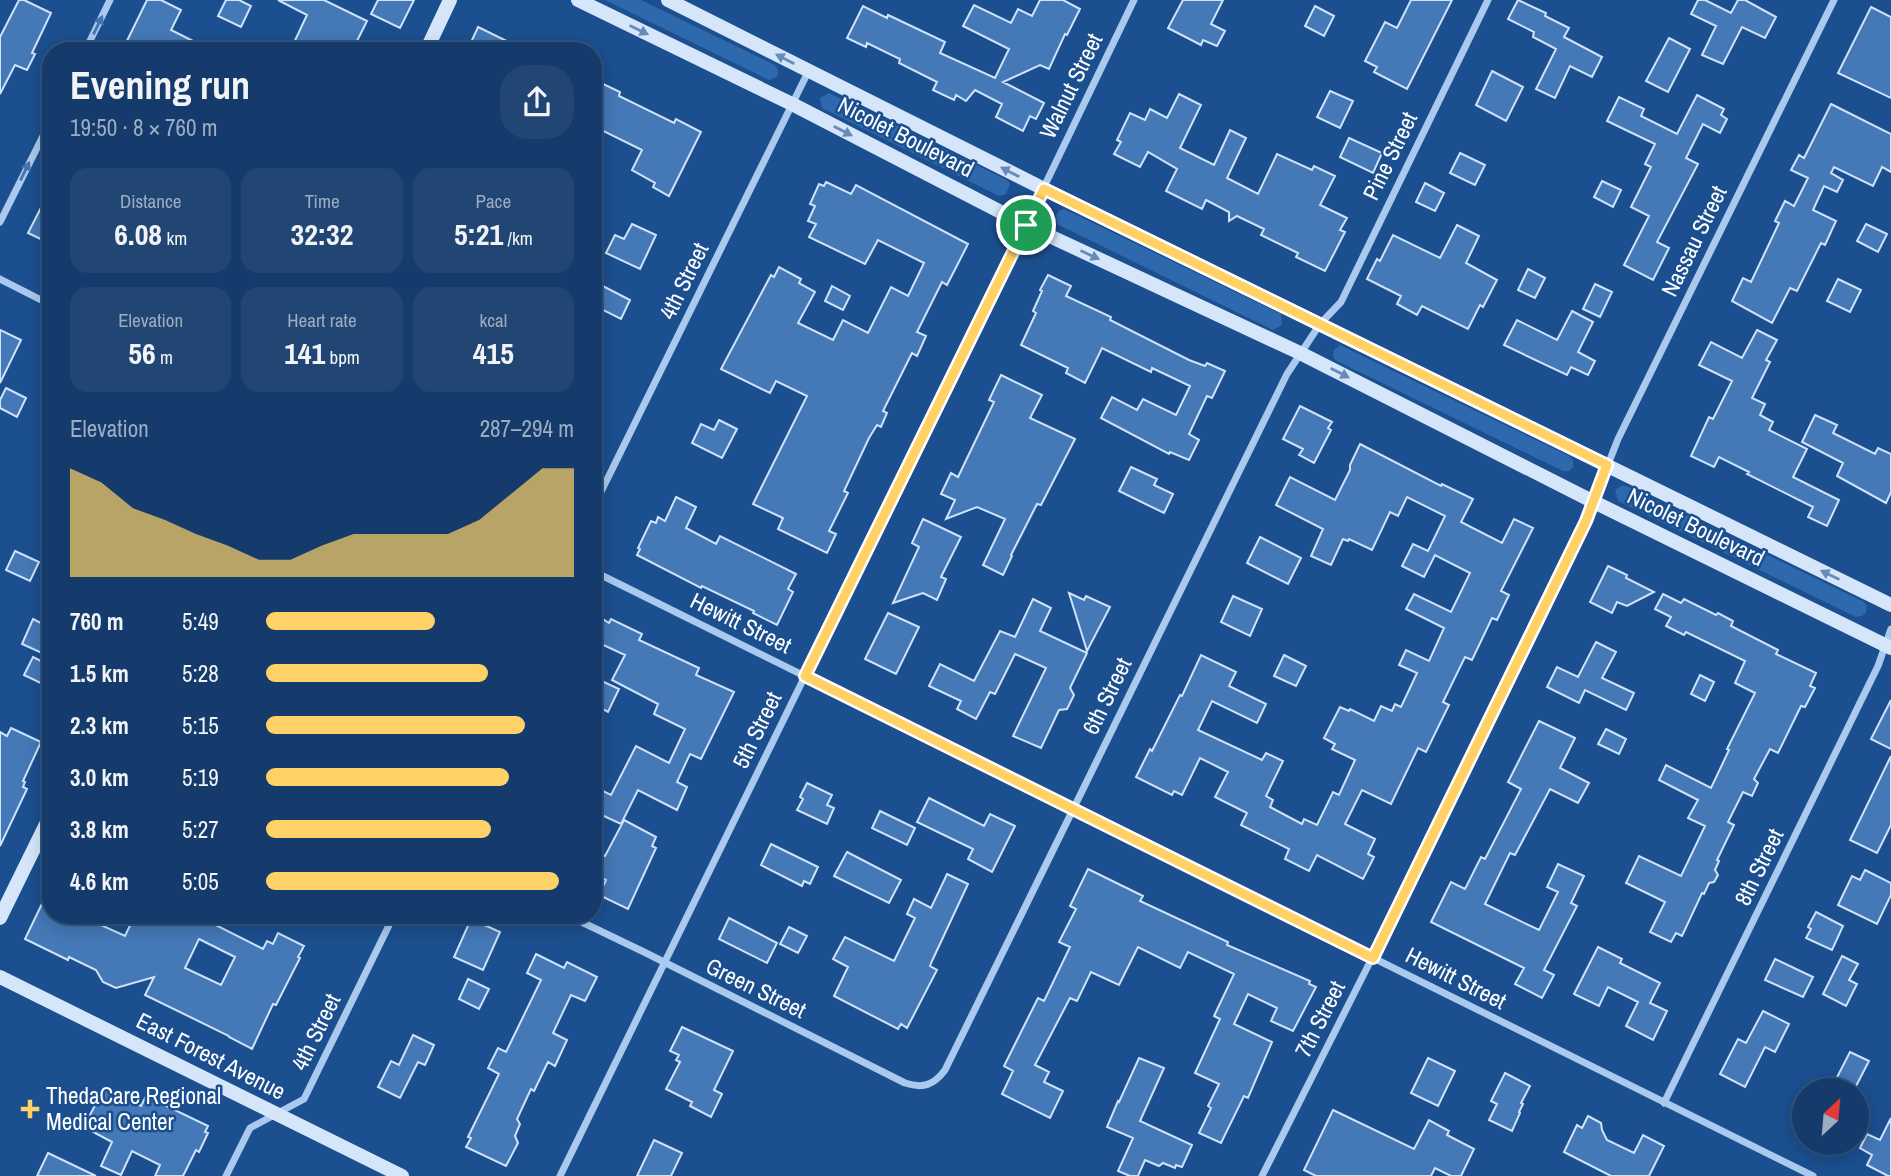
<!DOCTYPE html>
<html lang="en">
<head>
<meta charset="utf-8">
<style>
  :root { --surface:#143b6b; --page:#214673; --text:#f1f3f6; --muted:#9dadc1; --line:#33557e; --accent:#ffd166 }
  body { margin:0; font-family:"Archivo Narrow",sans-serif; background:var(--page); color:var(--text); height:100vh; display:flex; flex-direction:column; font-size:26px; white-space:nowrap }
  * { box-sizing:border-box; margin:0 }
  p { font-size:23px; color:var(--muted) }
  .icon { flex:none; width:38px; height:38px; fill:none; stroke:currentColor; stroke-width:2; stroke-linecap:round; stroke-linejoin:round }
  .map { position:relative; flex:1; overflow:hidden }
  .sheet { position:absolute; left:42px; top:42px; width:560px; height:882px; display:flex; flex-direction:column; background:var(--surface); border-radius:28px; box-shadow:0 4px 18px #0003,0 0 0 2px var(--line) }
  .sheet>* { flex:none }
  .needle { width:46px; rotate:26deg }
  .tools { position:absolute; left:1792px; top:1078px; display:grid; gap:14px }
  .tools a { display:grid; place-items:center; width:77px; height:77px; border-radius:50%; background:var(--surface); box-shadow:0 4px 18px #0003,0 0 0 2px var(--line); font-size:35px }
  .pin { position:absolute; display:grid; place-items:center; width:60px; height:60px; color:#fff; margin:-30px; border:4px solid #fff; border-radius:50%; box-shadow:0 2px 7px #0007 }
  .round { display:grid; place-items:center; flex:none; width:74px; height:74px; border-radius:28px; background:var(--page) }
  .headline { display:flex; align-items:center; justify-content:space-between; height:119px; padding:0 28px }
  h1 { font-size:38px; font-weight:700; line-height:52px }
  .stats { display:grid; grid-template-columns:repeat(3,1fr); gap:10px; height:119px; padding:7px 28px }
  .stats div { display:grid; align-content:center; border-radius:18px; background:var(--page); text-align:center }
  .stats b { font-size:30px; font-weight:700 }
  .stats small { font-size:19px; font-weight:400 }
  .stats p { font-size:19px }
  .chart { height:196px; padding:14px 28px }
  .chart p { display:flex; justify-content:space-between }
  .chart svg { width:100%; height:126px; margin-top:7px; fill:var(--accent); opacity:.7 }
  ul { padding:0 28px; list-style:none; font-size:23px }
  li { display:grid; grid-template-columns:112px 84px 1fr; align-items:center; height:52px }
  li i { height:18px; border-radius:9px; background:var(--accent) }
  .map>svg:first-child { display:block }
</style>
</head>
<body>
<div class="map">
<svg width="1891" height="1176" viewBox="0 0 1891 1176">
  <rect width="100%" height="100%" fill="#1b4f8f"/>
  <!-- green -->
  <path fill="#2e69ad" d="M605,0H641L775,65C781,73 778,79 769,80Z
    M829,93L1007,180L1010,184L1006,194L999,196L822,108L820,98Z
    M1064,209L1281,314L1282,325L1273,330L1057,224L1056,215L1059,211Z
    M1340,345L1569,456L1573,460V467L1569,471H1563L1335,360L1333,356L1334,350Z
    M1621,486H1626L1864,602L1867,606L1866,612L1862,616L1856,617L1618,501L1615,490Z"/>
  <!-- building -->
  <path fill="#4478b7" stroke="#cfe3fa" stroke-width="2" fill-rule="evenodd" d="M19,0H24L51,13L32,53L35,54L27,70L15,65L0,94V37Z
    M147,0H161L181,10L171,30L213,51H122Z
    M226,0H239L251,6L241,27L218,16Z
    M278,0H324L367,21L352,51H290L307,15Z
    M378,0H414L400,28L371,14Z
    M1040,0H1063L1080,9L1067,35L1065,34L1049,69L1040,65L1003,82L1044,103L1036,119L1030,116L1023,131L996,117L1002,104L975,90L966,101L956,95L954,100L933,90L937,82L899,63L900,59L867,43L866,47L847,38L863,6L887,18L888,15L945,42L940,53L995,78L1009,49L963,26L974,5L1011,23L1018,9L1032,16Z
    M1183,0H1223L1211,24L1225,31L1217,46L1203,40L1201,45L1168,28Z
    M1411,0H1452L1407,89L1374,72L1377,67L1365,61L1385,22L1397,28Z
    M1518,0L1546,13L1545,16L1569,28L1564,37L1602,57L1592,77L1570,66L1555,98L1536,89L1556,49L1533,37L1534,32L1508,19Z
    M1698,0H1705L1731,13L1738,0H1745L1776,17L1765,38L1742,27L1723,64L1702,55L1716,26L1691,14Z
    M1315,6L1334,16L1324,36L1305,26Z
    M1871,7L1891,17V98L1838,73Z
    M478,27L527,51H467Z
    M1669,38L1690,49L1668,92L1646,81Z
    M1492,71L1523,87L1506,121L1476,105Z
    M599,82L620,92L619,96L674,123L676,119L701,132L669,196L653,187L655,183L632,170L642,150L593,126V94Z
    M1330,91L1353,101L1340,128L1317,117Z
    M1179,94L1201,105L1180,148L1214,165L1230,130L1246,138L1227,178L1258,194L1277,154L1312,170L1314,166L1335,176L1320,205L1347,218L1340,230L1345,232L1325,271L1296,257L1298,253L1261,235L1264,229L1237,216L1229,221V212L1206,200L1202,209L1166,191L1177,169L1148,152L1140,167L1114,154L1121,142L1117,140L1130,113L1145,120L1150,109L1167,118Z
    M1697,95L1724,109L1721,115L1727,119L1720,133L1703,124L1686,158L1698,164L1657,242L1669,248L1653,280L1624,265L1649,216L1631,207L1651,167L1645,164L1655,144L1607,121L1619,97L1644,109L1641,116L1677,134Z
    M1831,104L1891,134V172L1882,167L1873,186L1834,167L1831,173L1843,180L1837,192L1824,186L1813,210L1836,221L1825,245L1821,243L1797,291L1790,288L1772,323L1732,301L1743,278L1751,282L1779,223L1775,221L1785,201L1794,206L1808,178L1791,170L1799,155L1804,158Z
    M1349,138L1382,153L1373,173L1340,157Z
    M1460,153L1485,165L1475,185L1450,173Z
    M1602,181L1621,190L1613,207L1594,197Z
    M826,182L851,194L856,185L968,244L947,285L942,282L917,332L926,336L917,356L912,353L883,411L887,413L881,427L877,425L869,438L844,491L848,493L829,531L836,534L827,553L778,529L783,518L753,504L807,396L776,381L770,393L721,369L771,275L774,277L779,267L801,279L799,283L815,292L798,323L833,340L843,320L868,333L891,287L908,296L924,263L878,240L865,264L809,237L816,224L808,221L815,206L810,204L819,184L824,186Z
    M1425,183L1444,193L1435,211L1416,202Z
    M51,188V244L28,233Z
    M632,224L656,235L640,269L606,253L615,235L624,239Z
    M1866,224L1887,234L1878,252L1857,241Z
    M1457,225L1479,236L1466,263L1497,280L1483,307L1480,305L1468,329L1422,306L1417,315L1397,304L1401,296L1367,279L1377,259L1380,261L1393,235L1440,258Z
    M1528,269L1545,278L1535,298L1518,290Z
    M1048,275L1071,286L1066,296L1111,317L1110,320L1189,360L1205,366L1207,363L1225,371L1212,398L1207,396L1189,434L1199,440L1189,460L1170,452L1169,454L1101,418L1112,397L1137,410L1143,399L1176,415L1190,386L1152,368L1151,372L1102,348L1085,383L1066,373L1068,368L1021,345L1036,313L1033,311L1042,291L1040,290Z
    M1838,279L1861,290L1850,312L1827,301Z
    M593,281L630,300L621,319L593,305Z
    M1595,284L1612,292L1600,317L1583,309Z
    M832,286L850,296L843,310L825,301Z
    M1572,311L1593,322L1578,352L1595,361L1588,375L1571,367L1567,375L1504,345L1517,320L1557,340Z
    M0,330L21,340L0,383Z
    M1757,330L1777,340L1766,360L1770,362L1752,398L1765,404L1760,415L1773,422L1769,430L1807,449L1793,477L1839,500L1827,526L1808,517L1813,507L1747,474L1749,472L1719,457L1714,467L1691,456L1709,417L1713,419L1732,381L1699,365L1711,342L1742,358Z
    M1001,375L1042,395L1030,418L1075,439L1041,505L1037,504L1011,555L1012,556L1003,575L983,565L1005,519L977,507L946,519L955,500L941,494L951,473L958,477L994,402L989,400Z
    M6,388L26,398L17,417L0,408V400Z
    M1300,406L1332,422L1328,428L1331,430L1314,463L1299,455L1303,449L1283,439Z
    M1815,415L1837,425L1833,433L1875,454L1878,448L1891,454V492L1886,503L1837,476L1843,463L1802,442Z
    M719,420L737,429L722,458L692,443L701,424L714,430Z
    M1360,444L1441,486L1442,484L1473,499L1461,522L1502,543L1514,519L1533,528L1501,591L1509,595L1497,620L1492,618L1472,660L1465,657L1443,702L1449,705L1426,752L1418,748L1391,804L1362,790L1345,824L1375,839L1368,854L1374,857L1363,879L1317,855L1309,871L1285,859L1289,849L1241,825L1247,813L1215,797L1228,772L1200,758L1182,795L1174,791L1172,795L1136,777L1150,749L1152,751L1180,695L1182,696L1201,655L1236,672L1229,686L1266,704L1257,723L1212,701L1198,730L1262,760L1266,753L1283,761L1266,796L1273,800L1270,807L1302,824L1304,819L1317,825L1333,792L1339,795L1355,760L1332,749L1335,744L1324,738L1340,707L1349,711L1350,709L1374,721L1381,706L1392,711L1395,704L1401,707L1417,673L1399,665L1406,650L1429,661L1444,628L1406,609L1414,594L1451,612L1470,573L1435,555L1424,577L1402,566L1413,544L1428,551L1445,516L1407,497L1398,516L1390,512L1372,550L1349,539L1348,541L1343,539L1331,565L1311,556L1323,529L1276,505L1290,477L1335,500L1350,470V465Z
    M1131,467L1157,479L1154,485L1173,494L1164,513L1119,491Z
    M676,497L696,507L686,528L716,544L720,536L796,574L788,589L793,592L777,625L753,613L754,611L702,586L701,588L637,555L640,549L638,548L651,521L656,523L658,517L665,521Z
    M923,519L961,537L941,577L946,579L937,600L923,593L893,603L919,547L912,543Z
    M1260,537L1301,558L1288,584L1247,563Z
    M15,551L39,562L30,581L6,570Z
    M1608,566L1627,575L1626,578L1654,592L1627,606L1617,602L1612,613L1590,602Z
    M1069,593L1084,600L1086,596L1110,607L1087,651Z
    M1663,594L1681,603L1684,599L1716,615L1718,613L1733,621L1731,626L1778,650L1776,654L1816,673L1810,686L1815,688L1805,707L1801,706L1778,753L1770,749L1754,779L1758,783L1752,796L1743,792L1728,822L1734,825L1717,860L1719,861L1715,870L1718,875L1714,882L1709,883L1704,894L1702,893L1682,936L1676,933L1671,942L1650,932L1665,902L1626,883L1639,856L1681,876L1705,826L1688,818L1698,800L1659,780L1666,765L1711,788L1729,750L1727,749L1755,693L1735,683L1745,661L1686,632L1684,635L1666,626L1671,617L1655,609Z
    M1233,596L1262,609L1250,636L1221,622Z
    M1033,599L1051,608L1040,631L1087,653L1070,688L1074,695L1067,709L1059,710L1041,748L1013,736L1046,668L1015,654L995,694L990,692L976,719L957,709L961,701L929,686L940,664L974,681L1000,631L1015,637Z
    M888,613L919,627L896,674L865,659Z
    M33,619L51,628V640L44,654L22,644Z
    M603,619L609,623L611,619L642,634L639,640L699,668L696,675L734,692L701,759L690,754L677,782L687,787L677,810L638,790L621,824L593,811V786L611,795L636,746L669,763L685,729L654,714L658,704L612,680L625,655L599,643L600,641L594,638Z
    M1596,642L1616,652L1602,678L1634,693L1626,710L1585,690L1579,703L1547,687L1557,667L1578,677Z
    M1284,655L1306,666L1296,686L1274,676Z
    M33,657L51,666V688L24,675Z
    M1700,675L1714,682L1705,701L1691,694Z
    M593,677L619,689L608,712L593,704Z
    M1891,700V749L1871,739Z
    M1539,721L1575,738L1560,768L1589,783L1578,803L1550,789L1515,855L1510,853L1485,904L1539,930L1558,892L1547,887L1558,864L1584,876L1571,903L1577,906L1544,970L1554,975L1542,998L1515,984L1524,968L1431,922L1451,882L1465,889L1481,857L1485,859L1521,789L1508,782Z
    M11,728L41,742L23,781L25,782L23,787L27,789L0,846V732L7,736Z
    M1606,729L1626,739L1619,754L1598,744Z
    M1891,756V825L1877,853L1850,840Z
    M807,783L832,795L827,805L834,808L827,824L797,810L803,799L800,797Z
    M929,798L984,826L990,814L1015,826L992,872L968,859L973,849L917,822Z
    M880,811L915,828L907,845L872,828Z
    M624,820L656,837L652,846L656,848L628,909L599,895L606,880L593,874V851L605,856Z
    M771,844L818,867L810,884L804,881L802,886L761,865Z
    M847,852L901,880L889,903L834,876Z
    M1088,869L1143,896L1140,901L1228,942L1227,945L1310,981L1309,984L1316,987L1293,1031L1271,1021L1277,1008L1248,994L1234,1024L1272,1042L1248,1098L1244,1096L1221,1143L1199,1133L1211,1108L1208,1106L1219,1084L1195,1073L1220,1019L1214,1016L1234,974L1188,952L1180,968L1138,947L1119,985L1091,972L1077,1001L1070,998L1035,1065L1049,1072L1044,1082L1063,1091L1050,1118L1002,1094L1013,1071L1004,1066L1038,998L1044,1001L1070,947L1059,942L1076,909L1070,906Z
    M1865,870L1891,883V895L1877,924L1838,905L1852,876L1860,880Z
    M947,874L968,884L932,961L930,966L937,970L907,1028L901,1024L898,1029L834,996L848,967L833,959L845,937L894,961L915,918L907,914L914,899L931,908Z
    M51,885V915H79L125,936L135,915H196L263,949L267,941L273,944L278,933L304,946L298,957L300,958L276,1005L273,1004L252,1049L229,1037V1036L145,995L154,977L116,988L103,982L96,970L69,957L68,960L25,939ZM199,939L235,957L221,985L185,968Z
    M1816,912L1843,926L1832,950L1806,938L1811,929L1808,927Z
    M729,918L777,943L767,963L719,939Z
    M471,919L500,932L483,970L454,957Z
    M789,927L807,936L798,953L780,944Z
    M1598,947L1622,959L1620,963L1660,983L1650,1003L1667,1011L1653,1040L1626,1026L1638,1002L1608,987L1599,1006L1574,994Z
    M536,954L564,968L567,962L597,977L585,1001L571,995L553,1033L567,1040L555,1066L548,1062L534,1091L531,1089L517,1119L520,1124L515,1136L518,1143L506,1166L466,1147L471,1138L468,1137L499,1074L488,1068L498,1048L506,1052L541,980L527,973Z
    M1842,956L1858,964L1849,980L1857,984L1846,1006L1823,994Z
    M1775,959L1813,977L1803,997L1765,980Z
    M468,979L489,989L479,1009L459,999Z
    M1763,1011L1789,1024L1775,1052L1765,1047L1745,1087L1720,1074L1738,1039L1746,1043Z
    M682,1027L733,1051L714,1090L722,1094L711,1117L690,1106L692,1102L666,1089L680,1062L676,1060L679,1055L670,1051Z
    M413,1035L434,1045L425,1065L418,1062L400,1098L378,1087L391,1061L399,1065Z
    M1850,1052L1869,1061L1854,1090H1849L1834,1083Z
    M1139,1058L1164,1068L1140,1121L1192,1145L1182,1167L1176,1165L1175,1168L1163,1163L1159,1166L1145,1160L1138,1176H1130L1118,1171L1133,1138L1107,1127L1118,1101L1119,1102Z
    M1428,1058L1455,1071L1438,1106L1411,1093Z
    M1505,1073L1530,1086L1521,1103L1523,1104L1519,1112L1520,1113L1512,1131L1489,1120L1497,1104L1491,1101Z
    M104,1087L141,1106L146,1096L208,1126L205,1132L208,1133L199,1152L196,1150L183,1176H155L160,1165L132,1151L121,1175L101,1166L112,1142L84,1127Z
    M1333,1110L1414,1149L1429,1120L1449,1131L1447,1135L1474,1149L1461,1176H1451L1435,1168L1431,1176H1316L1304,1170Z
    M1588,1116L1601,1123L1602,1130L1607,1140L1634,1153L1643,1135L1664,1146L1649,1176H1611L1564,1152L1577,1125L1582,1128Z
    M1891,1118V1176H1888L1867,1165L1872,1155L1860,1148L1867,1134L1880,1140Z
    M654,1140L682,1153L671,1176H637Z
    M48,1153L96,1176H37Z"/>
  <g fill="none" stroke-linecap="round" stroke-linejoin="round">
    <!-- street -->
    <path stroke="#a9c9ee" stroke-width="7" d="M85,51L110,0
      M0,222L51,120
      M0,279L51,305
      M593,508L809,70
      M593,571L1813,1176
      M567,915L644,952L905,1083C923,1089 934,1085 945,1070L1287,374L1320,324L1341,302L1488,0
      M1664,1103L1878,666L1891,629
      M226,1176L250,1128L304,1099L394,915
      M560,1176L1018,241L1134,0
      M1262,1176L1372,958L1586,521L1618,439L1834,0"/>
    <!-- secondary -->
    <path stroke="#d6e6fa" stroke-width="14" d="M578,0L792,104L1026,225L1300,353L1594,502L1891,648
      M668,0L1044,189L1891,605
      M426,51L450,0
      M0,918L51,814
      M0,977L402,1176"/>
  </g>
  <!-- one-way arrows -->
  <defs><path id="oneway-solid" d="M-6-.8H1V-3.2L6.5 0L1 3.2V.8H-6Z" transform="scale(1.75)"/></defs>
  <g fill="#4674ac">
    <use href="#oneway-solid" transform="translate(98 25) rotate(-64)"/>
    <use href="#oneway-solid" transform="translate(25 171) rotate(-64)"/>
  </g>
  <g fill="#668bba">
    <use href="#oneway-solid" transform="translate(639 30) rotate(26)"/>
    <use href="#oneway-solid" transform="translate(785 59) rotate(-153)"/>
    <use href="#oneway-solid" transform="translate(843 131) rotate(27)"/>
    <use href="#oneway-solid" transform="translate(1010 172) rotate(-153)"/>
    <use href="#oneway-solid" transform="translate(1090 255) rotate(25)"/>
    <use href="#oneway-solid" transform="translate(1340 373) rotate(27)"/>
    <use href="#oneway-solid" transform="translate(1830 575) rotate(-154)"/>
  </g>
  <g fill="none" stroke-linecap="round" stroke-linejoin="round">
    <defs>
      <path id="route" d="M1044,189L1607,465L1586,521L1373,958L805,676Z"/>
    </defs>
    <!-- route casing -->
    <use href="#route" stroke="#fff" stroke-width="14"/>
    <!-- route -->
    <use href="#route" stroke="#ffd166" stroke-width="9"/>
  </g>
  <!-- markers -->
  <path fill="#ffd166" stroke="#1b4f8f" stroke-width="2.5" d="M26.5 1098.5h7v7h7v7h-7v7h-7v-7h-7v-7h7z"/>
  <g text-anchor="middle" stroke-width="5" stroke-linejoin="round" paint-order="stroke">
    <!-- street labels -->
    <g font-size="23" fill="#fff" stroke="#1b4f8f">
      <text transform="translate(1071 86) rotate(-64)" y="8">Walnut Street</text>
      <text transform="translate(906 137) rotate(27)" y="8">Nicolet Boulevard</text>
      <text transform="translate(1390 156) rotate(-64)" y="8">Pine Street</text>
      <text transform="translate(1694 241) rotate(-64)" y="8">Nassau Street</text>
      <text transform="translate(684 281) rotate(-64)" y="8">4th Street</text>
      <text transform="translate(1696 527) rotate(26)" y="8">Nicolet Boulevard</text>
      <text transform="translate(741 623) rotate(26)" y="8">Hewitt Street</text>
      <text transform="translate(1107 696) rotate(-64)" y="8">6th Street</text>
      <text transform="translate(757 730) rotate(-64)" y="8">5th Street</text>
      <text transform="translate(1759 867) rotate(-64)" y="8">8th Street</text>
      <text transform="translate(1456 978) rotate(27)" y="8">Hewitt Street</text>
      <text transform="translate(756 988) rotate(26)" y="8">Green Street</text>
      <text transform="translate(1320 1019) rotate(-63)" y="8">7th Street</text>
      <text transform="translate(316 1032) rotate(-64)" y="8">4th Street</text>
      <text transform="translate(211 1056) rotate(27)" y="8">East Forest Avenue</text>
    </g>
    <!-- poi labels -->
    <g font-size="23" fill="#fff" stroke="#1b4f8f" text-anchor="start">
      <text x="46" y="1104">ThedaCare Regional<tspan x="46" dy="26">Medical Center</tspan></text>
    </g>
  </g>
</svg>
<div class="tools">
<a><svg class="needle" viewBox="-14 -14 28 28"><path d="M0-13l5 13h-10z" fill="#e53935"/><path d="M0 13l5-13h-10z" fill="#9dadc1"/></svg></a>
</div>
<div class="pin" style="left:1026px;top:225px;background:#1e9e55"><svg class="icon" aria-label="arrive" viewBox="0 0 24 24"><path d="M6 21V4h12l-3 4 3 4H6"/></svg></div>
<section class="sheet">
<div class="headline"><div><h1>Evening run</h1><p>19:50 · 8 × 760 m</p></div><a class="round"><svg class="icon" aria-label="share" viewBox="0 0 24 24"><path d="M12 15V3M7 8l5-5 5 5M5 13v7h14v-7"/></svg></a></div>
<div class="stats">
<div><p>Distance</p><b>6.08<small> km</small></b></div>
<div><p>Time</p><b>32:32</b></div>
<div><p>Pace</p><b>5:21<small> /km</small></b></div>
</div>
<div class="stats">
<div><p>Elevation</p><b>56<small> m</small></b></div>
<div><p>Heart rate</p><b>141<small> bpm</small></b></div>
<div><p>kcal</p><b>415</b></div>
</div>
<div class="chart"><p><span>Elevation</span>287–294 m</p>
<svg viewBox="0 0 160 44" preserveAspectRatio="none"><path d="M0 44V6L10 11L20 20L30 24L40 29L50 33L60 38L70 38L80 33L90 29L100 29L110 29L120 29L130 24L140 15L150 6L160 6V44z"/></svg>
</div>
<ul>
<li><b>760 m</b>5:49<i style="width:55%"></i></li>
<li><b>1.5 km</b>5:28<i style="width:72%"></i></li>
<li><b>2.3 km</b>5:15<i style="width:84%"></i></li>
<li><b>3.0 km</b>5:19<i style="width:79%"></i></li>
<li><b>3.8 km</b>5:27<i style="width:73%"></i></li>
<li><b>4.6 km</b>5:05<i style="width:95%"></i></li>
</ul>
</section>
</div>
</body>
</html>
